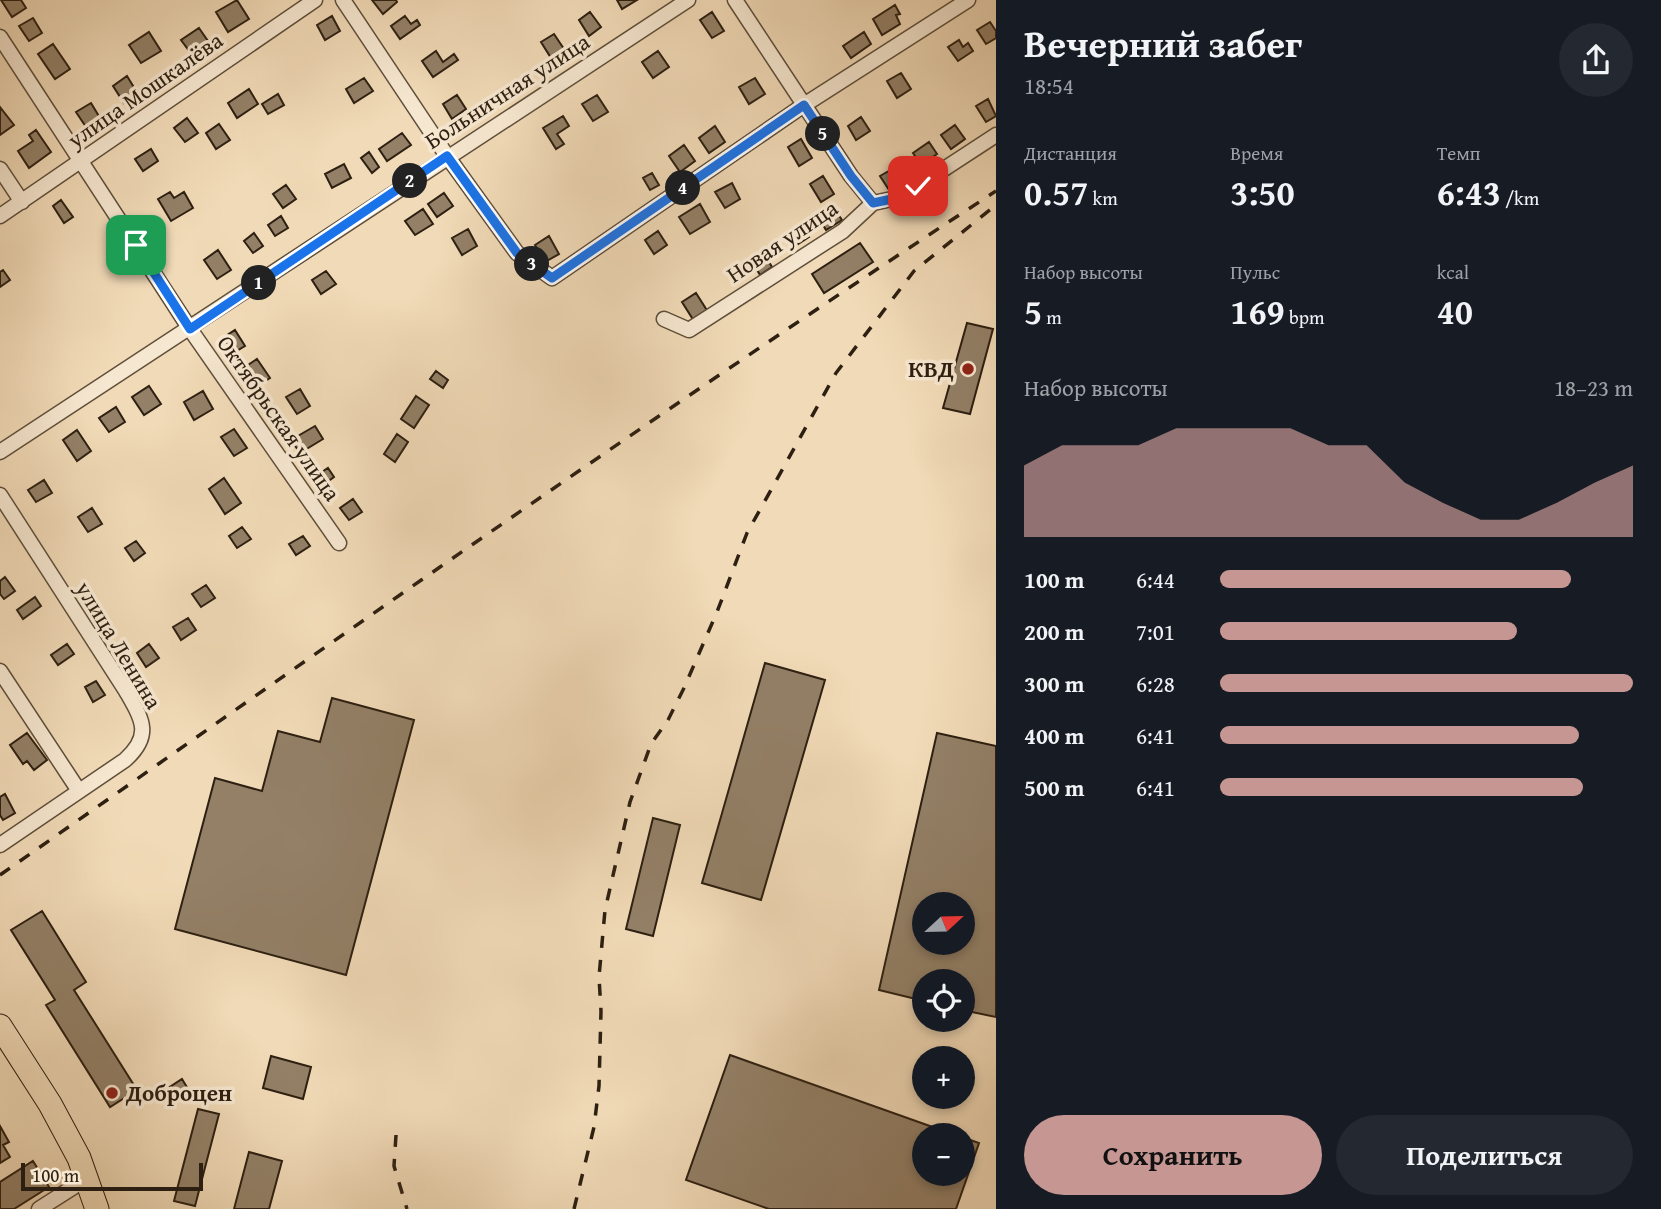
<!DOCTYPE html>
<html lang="ru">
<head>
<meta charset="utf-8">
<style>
  :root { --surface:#171b24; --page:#242831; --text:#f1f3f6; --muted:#9ea1a6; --accent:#c59692 }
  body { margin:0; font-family:"Gentium Book Plus",serif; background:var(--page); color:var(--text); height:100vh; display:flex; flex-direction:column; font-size:26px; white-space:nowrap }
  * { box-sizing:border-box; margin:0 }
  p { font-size:23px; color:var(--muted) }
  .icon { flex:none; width:38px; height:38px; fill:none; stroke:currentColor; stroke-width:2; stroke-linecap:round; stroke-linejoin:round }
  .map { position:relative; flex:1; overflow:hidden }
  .side { display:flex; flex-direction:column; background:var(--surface); width:665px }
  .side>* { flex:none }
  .needle { width:46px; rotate:68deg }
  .buttons { position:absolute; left:912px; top:892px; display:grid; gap:14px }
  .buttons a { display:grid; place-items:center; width:63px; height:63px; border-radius:50%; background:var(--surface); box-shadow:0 4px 10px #0003; font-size:35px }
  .scale { position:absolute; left:21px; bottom:18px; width:182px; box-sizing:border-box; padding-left:7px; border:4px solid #2d1f11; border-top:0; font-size:19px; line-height:24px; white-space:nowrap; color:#2d1f11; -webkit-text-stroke:5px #f6e7d0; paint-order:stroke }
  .pin { position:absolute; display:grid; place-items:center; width:60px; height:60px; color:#fff; margin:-30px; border-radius:14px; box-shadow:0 4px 10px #0006 }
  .km { position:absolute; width:35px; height:35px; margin:-18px; border-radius:50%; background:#222; color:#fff; font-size:19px; line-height:35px; text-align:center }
  .round { display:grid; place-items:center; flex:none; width:74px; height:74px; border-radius:37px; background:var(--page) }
  .head { display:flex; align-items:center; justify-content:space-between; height:119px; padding:0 28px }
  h1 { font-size:38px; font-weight:700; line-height:52px }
  .stats { display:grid; grid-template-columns:repeat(3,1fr); gap:10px; height:119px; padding:7px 28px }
  .stats div { display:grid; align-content:center }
  .stats b { font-size:35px; font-weight:700 }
  .stats small { font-size:19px; font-weight:400 }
  .stats p { font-size:19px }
  .chart { height:196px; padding:14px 28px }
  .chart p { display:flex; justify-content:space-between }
  .chart svg { width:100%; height:126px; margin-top:7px; fill:var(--accent); opacity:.7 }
  .primary-button { display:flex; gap:14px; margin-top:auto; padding:14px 28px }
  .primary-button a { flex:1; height:80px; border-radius:42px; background:var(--accent); color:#111; font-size:28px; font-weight:700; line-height:80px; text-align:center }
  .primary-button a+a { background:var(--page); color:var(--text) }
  ul { padding:0 28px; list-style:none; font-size:23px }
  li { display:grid; grid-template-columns:112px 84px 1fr; align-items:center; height:52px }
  li i { height:18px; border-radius:9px; background:var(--accent) }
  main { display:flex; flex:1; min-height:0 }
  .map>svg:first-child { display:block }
</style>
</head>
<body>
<main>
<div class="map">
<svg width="996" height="1209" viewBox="0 0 996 1209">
  <rect width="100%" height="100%" fill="#f1dab7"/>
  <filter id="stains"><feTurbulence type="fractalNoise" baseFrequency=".00286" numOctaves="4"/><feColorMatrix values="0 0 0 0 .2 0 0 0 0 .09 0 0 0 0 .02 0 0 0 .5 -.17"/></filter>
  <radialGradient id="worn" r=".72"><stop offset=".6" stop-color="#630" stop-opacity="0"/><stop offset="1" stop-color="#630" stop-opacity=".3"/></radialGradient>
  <!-- building -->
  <path fill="#938067" stroke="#2d1f11" stroke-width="2" fill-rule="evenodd" d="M1,0H21L26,8L12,17Z
    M237,0L249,19L228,32L216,12Z
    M372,0H396L397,2L383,14Z
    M617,0H637L622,9Z
    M895,5L900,14L896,15L900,24L882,35L873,19Z
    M590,12L601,27L589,36L579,20Z
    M712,12L724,31L712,38L700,20Z
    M332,16L340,31L325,40L317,25Z
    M405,16L411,24L417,20L420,25L400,39L391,26Z
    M33,18L42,33L29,41L19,26Z
    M990,22L996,31V38L986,44L977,30Z
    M199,28L210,44L193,56L181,40Z
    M149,32L161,51L141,63L129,45Z
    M864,32L871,44L851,58L843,46Z
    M554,34L564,49L551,58L541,42Z
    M959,40L963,47L968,43L973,51L958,61L948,47Z
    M53,44L70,69L55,79L38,54Z
    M436,51L443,62L454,54L458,60L433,77L422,61Z
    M658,51L669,67L653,78L642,62Z
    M901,73L911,89L897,98L887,81Z
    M127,76L138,94L124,103L113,86Z
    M364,78L373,91L354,103L346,89Z
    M755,78L765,94L749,104L739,87Z
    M249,89L258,104L237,118L228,103Z
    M278,94L284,105L268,114L262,104Z
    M457,95L466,109L452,119L443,104Z
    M597,95L608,112L593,121L582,104Z
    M988,99L996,116L986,122L976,106Z
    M91,103L100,118L86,127L76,112Z
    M0,107L14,125L0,135Z
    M563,116L569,126L557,134L564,144L556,149L543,128Z
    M861,117L870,131L856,140L848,126Z
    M187,118L198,133L185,142L174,128Z
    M219,124L230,140L216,149L206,133Z
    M955,125L965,139L951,149L941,135Z
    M715,126L725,142L709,153L699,138Z
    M36,130L51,152L29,168L18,151L33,141L29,135Z
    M402,133L411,145L387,161L379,149Z
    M801,139L812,158L799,166L788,147Z
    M929,142L937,154L921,165L913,153Z
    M684,145L695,161L680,172L669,156Z
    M151,149L158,161L143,171L135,159Z
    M369,152L379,167L372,173L361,158Z
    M344,164L351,178L332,188L325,174Z
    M894,168L903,182L889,190L880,176Z
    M652,173L659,185L650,190L643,178Z
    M823,176L834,194L821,202L810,184Z
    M732,183L740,199L725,208L715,192Z
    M286,185L296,199L283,208L273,194Z
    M170,192L174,198L184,192L193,208L171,221L158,199Z
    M444,193L453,206L437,217L428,204Z
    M61,200L73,217L64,223L53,206Z
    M700,204L710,222L690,234L679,217Z
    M833,207L842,220L826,230L818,216Z
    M423,209L433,224L415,235L405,221Z
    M281,216L288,228L275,236L268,225Z
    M802,224L809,237L798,244L790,231Z
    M468,229L477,246L462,255L452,238Z
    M658,231L667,245L654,254L645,240Z
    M254,233L263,246L253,253L244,241Z
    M549,236L559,254L545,262L535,245Z
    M860,243L873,262L824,293L812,274Z
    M218,250L231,270L217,279L204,260Z
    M764,254L772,267L760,275L752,261Z
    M3,270L10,280L0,287V272Z
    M326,271L336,284L321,294L312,280Z
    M696,293L708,312L694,321L682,302Z
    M967,323L993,329L970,414L943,408Z
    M235,330L245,346L233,353L224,337Z
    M257,359L270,378L255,388L242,369Z
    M436,371L448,380L443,388L430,379Z
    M149,386L161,404L144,415L132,397Z
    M300,389L310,406L297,414L286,397Z
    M203,391L213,409L194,420L184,402Z
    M416,396L429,405L414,428L401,419Z
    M116,407L125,422L109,432L99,418Z
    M315,426L323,439L300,453L291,440Z
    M234,429L247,448L234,456L221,437Z
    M77,430L91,451L77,461L63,440Z
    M397,434L408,442L395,462L384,454Z
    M328,468L334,477L323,485L316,476Z
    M224,478L241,503L225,514L209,489Z
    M44,480L52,493L36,502L28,490Z
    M353,499L362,512L349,520L340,508Z
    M92,508L102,524L88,532L78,517Z
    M242,527L251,539L237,548L229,536Z
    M303,536L310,546L296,555L289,544Z
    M136,541L145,553L134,561L125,548Z
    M5,577L15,591L4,599L0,594V581Z
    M206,585L215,598L201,607L192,594Z
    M35,597L41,606L23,619L17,610Z
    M188,618L196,630L181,640L173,627Z
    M67,644L74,654L58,665L51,655Z
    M149,644L159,658L146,667L137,653Z
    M765,663L825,680L761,900L702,883Z
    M96,681L105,695L93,702L85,687Z
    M332,698L414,720L346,975L175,929L215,778L262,791L278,731L320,742Z
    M27,733L47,760L34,770L27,761L23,764L10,745Z
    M937,733L996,746V1017L962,1010V982H924V1001L879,990ZM924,905H962V943H924Z
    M5,794L15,813L3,820L0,815V797Z
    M653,818L680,825L653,936L626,929Z
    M42,911L86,982L74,990L137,1090L110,1107L46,1005L55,1000L11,930Z
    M730,1055L958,1136H924V1174H962V1137L979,1143L956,1209H769L686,1180Z
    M271,1056L311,1067L303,1099L263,1088Z
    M182,1079L191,1094L171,1106L162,1092Z
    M198,1109L219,1114L195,1206L174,1201Z
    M0,1126L9,1142L3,1145L10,1157L0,1163Z
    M249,1152L282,1161L269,1209H234Z
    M33,1161L49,1187L14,1209H0V1182Z"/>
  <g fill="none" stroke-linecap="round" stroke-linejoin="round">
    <defs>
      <path id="street" d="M343,0L447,156L517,253L552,278L804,105L968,0
        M735,0L851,176L873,203
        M0,37L190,329L339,543
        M0,169L22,202
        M0,216L315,0
        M664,319L689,330L843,231L873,203L892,199L918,186L996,135
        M0,452L688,0
        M0,495L126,691C142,719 153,735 125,760L0,845
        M0,671L79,791
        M39,1209L86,1179"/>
      <path id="primary" d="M0,1026L50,1104L79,1158L97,1209"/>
    </defs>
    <!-- street casing -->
    <use href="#street" stroke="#5e4e3a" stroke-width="17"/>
    <!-- primary casing -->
    <use href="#primary" stroke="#2d1f11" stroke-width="25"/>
    <!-- street -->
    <use href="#street" stroke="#f6e7d0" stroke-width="14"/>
    <!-- primary -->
    <use href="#primary" stroke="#f1dab7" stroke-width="23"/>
    <!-- rail -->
    <path stroke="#2d1f11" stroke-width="3.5" stroke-dasharray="12 12" stroke-linecap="butt" d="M0,875C330,644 658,411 996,191
      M396,1135L394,1166L407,1209
      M574,1209L594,1127L599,1086L601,1011L599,977L605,910L630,802L651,744L668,720L684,688L717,612L747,533L836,373L914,271L996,205"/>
  </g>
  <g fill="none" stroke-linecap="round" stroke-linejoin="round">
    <defs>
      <path id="route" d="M136,245L190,329L447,156L517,253L552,278L804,105L851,176L873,203L892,199L918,186"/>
    </defs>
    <!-- route casing -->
    <use href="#route" stroke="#fff" stroke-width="14"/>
    <!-- route -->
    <use href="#route" stroke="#1a73e8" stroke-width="9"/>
  </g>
  <!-- markers -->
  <g fill="#8f2418" stroke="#f6e7d0" stroke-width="2.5">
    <circle cx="968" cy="369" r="7"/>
    <circle cx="112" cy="1093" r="7"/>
  </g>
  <g text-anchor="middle" stroke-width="7" stroke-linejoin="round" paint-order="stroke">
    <!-- street labels -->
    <g font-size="23" fill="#2d1f11" stroke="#f6e7d0">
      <text transform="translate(145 90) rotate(-35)" y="8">улица Мошкалёва</text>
      <text transform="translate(507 91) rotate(-33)" y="8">Больничная улица</text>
      <text transform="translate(782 241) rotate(-34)" y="8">Новая улица</text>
      <text transform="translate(279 418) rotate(55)" y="8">Октябрьская улица</text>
      <text transform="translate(119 645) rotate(59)" y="8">улица Ленина</text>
    </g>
    <!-- poi labels -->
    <g font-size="23" font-weight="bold" fill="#2d1f11" stroke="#f6e7d0" text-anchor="end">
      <text x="954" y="377">КВД</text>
      <text x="126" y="1101" text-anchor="start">Доброцен</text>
    </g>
  </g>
  <rect width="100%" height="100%" filter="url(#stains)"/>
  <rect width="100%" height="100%" fill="url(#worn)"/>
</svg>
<div class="buttons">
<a><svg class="needle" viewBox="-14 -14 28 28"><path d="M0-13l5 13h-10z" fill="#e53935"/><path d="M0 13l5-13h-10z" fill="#9ea1a6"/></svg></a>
<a><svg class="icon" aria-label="locate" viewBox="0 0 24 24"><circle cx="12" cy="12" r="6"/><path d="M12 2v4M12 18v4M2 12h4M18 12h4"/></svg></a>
<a>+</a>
<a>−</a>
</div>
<div class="scale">100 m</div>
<div class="pin" style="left:136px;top:245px;background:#1e9e55"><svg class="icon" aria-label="arrive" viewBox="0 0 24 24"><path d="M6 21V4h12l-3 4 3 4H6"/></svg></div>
<div class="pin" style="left:918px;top:186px;background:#d93025"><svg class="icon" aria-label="check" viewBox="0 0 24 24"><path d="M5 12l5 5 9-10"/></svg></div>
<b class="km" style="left:259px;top:283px">1</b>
<b class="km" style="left:410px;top:181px">2</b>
<b class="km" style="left:532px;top:264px">3</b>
<b class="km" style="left:683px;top:188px">4</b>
<b class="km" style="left:823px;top:134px">5</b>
</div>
<section class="side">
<div class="head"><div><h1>Вечерний забег</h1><p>18:54</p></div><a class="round"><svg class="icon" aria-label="share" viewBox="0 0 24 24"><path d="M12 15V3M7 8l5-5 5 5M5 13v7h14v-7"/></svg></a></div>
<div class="stats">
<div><p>Дистанция</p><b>0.57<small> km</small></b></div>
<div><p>Время</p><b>3:50</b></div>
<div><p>Темп</p><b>6:43<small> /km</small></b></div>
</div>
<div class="stats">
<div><p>Набор высоты</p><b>5<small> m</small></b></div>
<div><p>Пульс</p><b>169<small> bpm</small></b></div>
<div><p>kcal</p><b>40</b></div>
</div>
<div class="chart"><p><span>Набор высоты</span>18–23 m</p>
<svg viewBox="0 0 160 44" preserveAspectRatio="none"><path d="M0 44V19L10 12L20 12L30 12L40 6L50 6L60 6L70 6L80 12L90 12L100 25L110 32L120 38L130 38L140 32L150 25L160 19V44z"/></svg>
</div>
<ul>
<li><b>100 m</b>6:44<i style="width:85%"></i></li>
<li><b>200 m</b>7:01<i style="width:72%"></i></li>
<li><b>300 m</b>6:28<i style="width:100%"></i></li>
<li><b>400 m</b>6:41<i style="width:87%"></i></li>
<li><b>500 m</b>6:41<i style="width:88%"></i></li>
</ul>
<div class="primary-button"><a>Сохранить</a><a>Поделиться</a></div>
</section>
</main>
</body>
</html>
